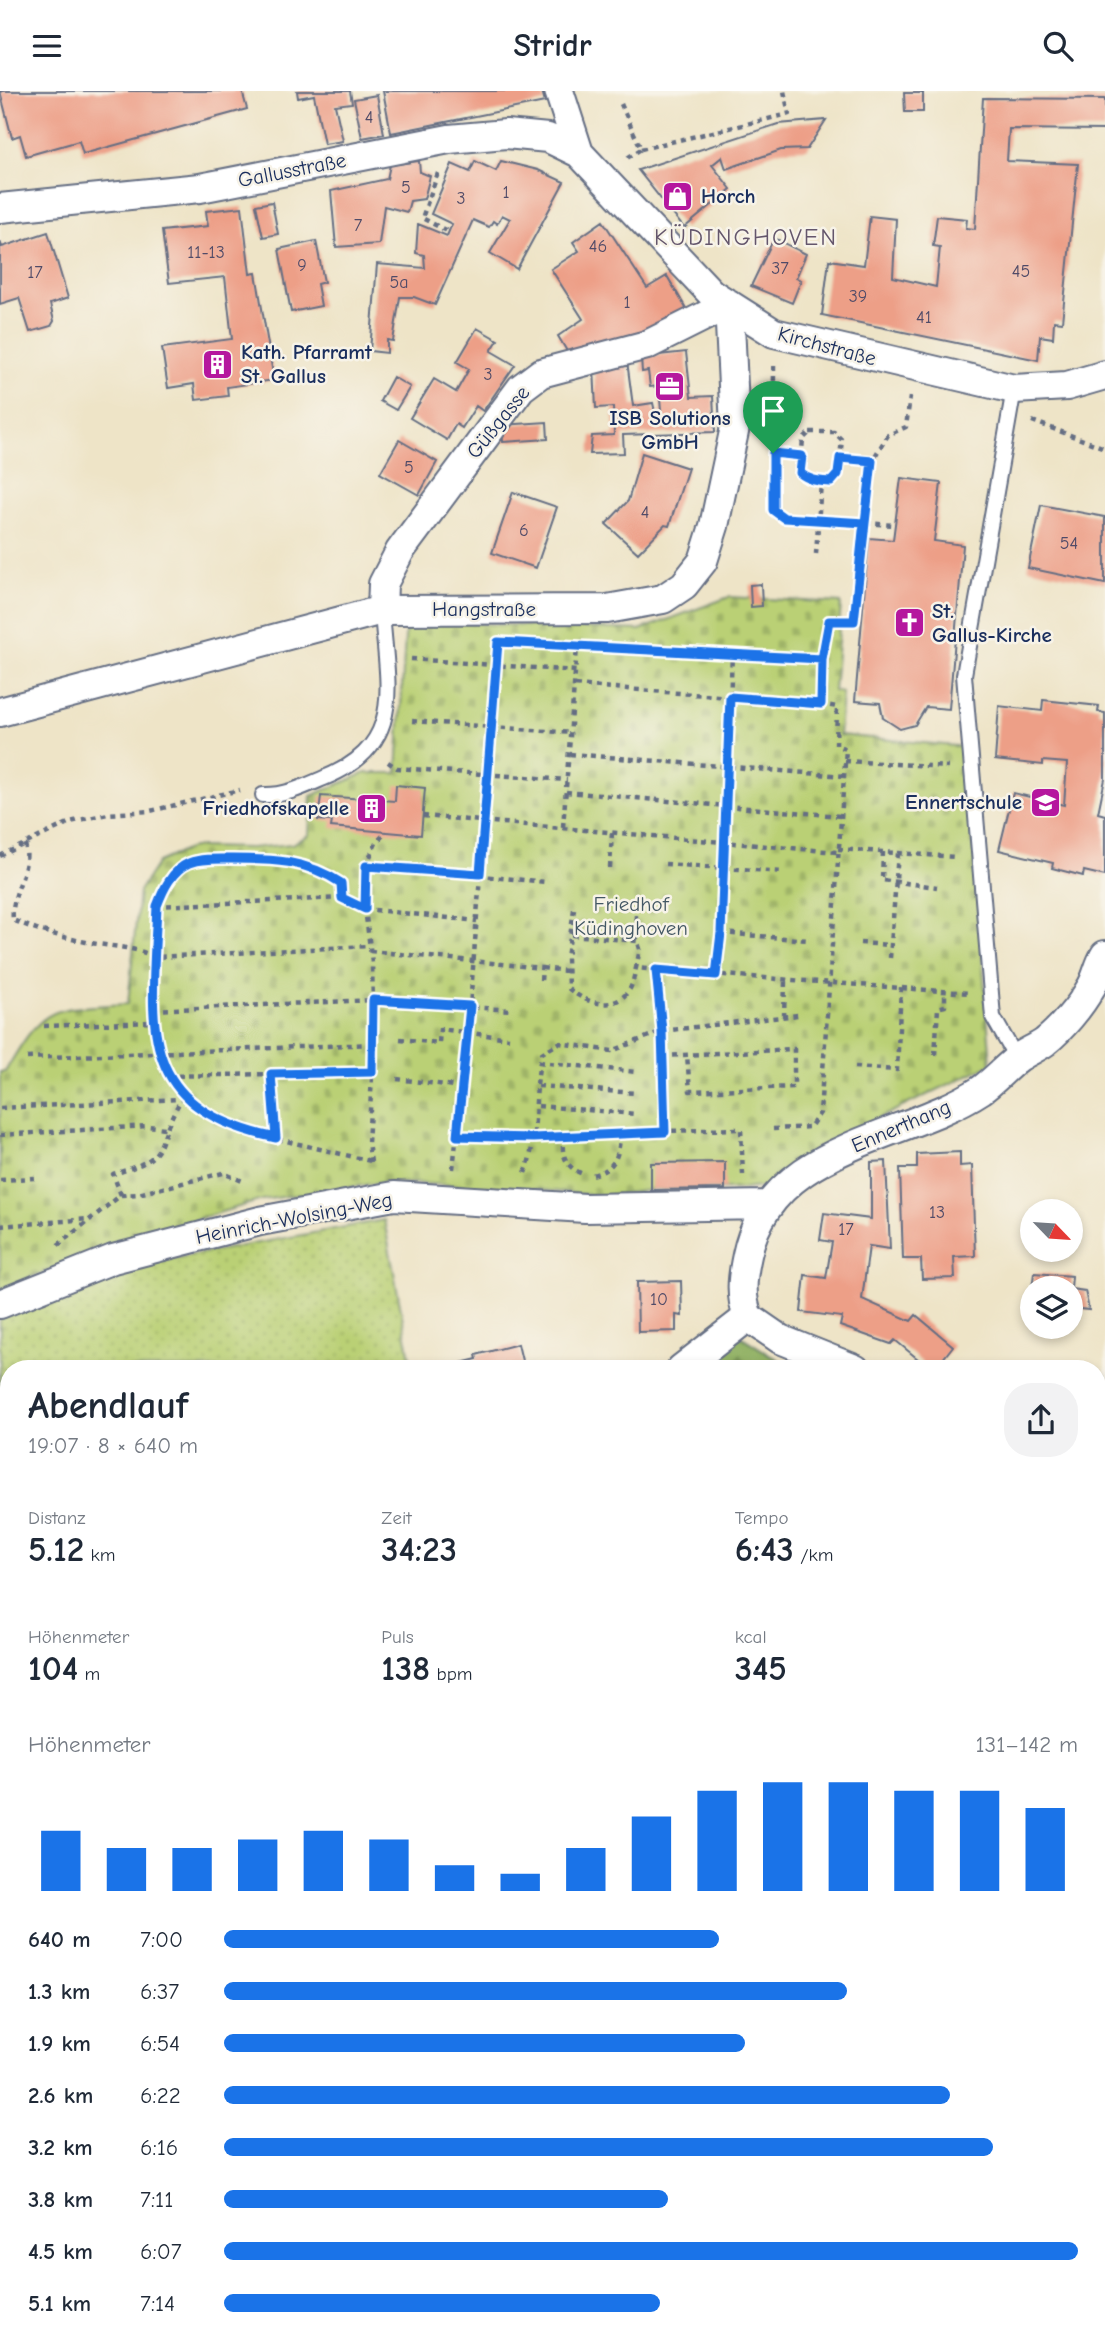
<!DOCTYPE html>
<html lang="de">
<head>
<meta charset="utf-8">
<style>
  :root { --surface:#fff; --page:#f2f2f3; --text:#1f2937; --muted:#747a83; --accent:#1a73e8 }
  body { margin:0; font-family:"Comic Neue",sans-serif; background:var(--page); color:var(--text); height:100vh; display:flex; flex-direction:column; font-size:26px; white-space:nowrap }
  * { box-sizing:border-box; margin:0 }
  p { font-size:23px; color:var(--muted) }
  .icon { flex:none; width:38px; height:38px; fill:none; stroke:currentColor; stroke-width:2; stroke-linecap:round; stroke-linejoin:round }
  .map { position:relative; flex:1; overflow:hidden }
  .panel { position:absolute; left:0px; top:1269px; width:1106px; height:989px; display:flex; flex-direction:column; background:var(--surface); border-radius:28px 28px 0 0; box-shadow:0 4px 10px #0003 }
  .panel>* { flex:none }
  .needle { width:46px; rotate:115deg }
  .fabs { position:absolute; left:1020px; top:1108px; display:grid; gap:14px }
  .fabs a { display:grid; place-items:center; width:63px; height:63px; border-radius:50%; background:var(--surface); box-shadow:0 4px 10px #0003; font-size:35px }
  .pin { position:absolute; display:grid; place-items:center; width:60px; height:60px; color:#fff; margin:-72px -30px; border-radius:50% 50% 50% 0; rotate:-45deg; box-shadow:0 0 7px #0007 }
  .pin .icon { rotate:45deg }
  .round { display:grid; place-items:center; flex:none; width:74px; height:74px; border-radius:28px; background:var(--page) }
  .summary { display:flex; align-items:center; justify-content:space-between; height:119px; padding:0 28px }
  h1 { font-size:38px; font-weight:700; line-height:52px }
  .metrics { display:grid; grid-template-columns:repeat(3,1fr); gap:10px; height:119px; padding:7px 28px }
  .metrics div { display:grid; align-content:center }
  .metrics b { font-size:35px; font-weight:700 }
  .metrics small { font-size:19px; font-weight:400 }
  .metrics p { font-size:19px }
  .chart { height:196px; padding:14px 28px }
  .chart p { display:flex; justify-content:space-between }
  .chart svg { width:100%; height:126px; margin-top:7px; stroke:var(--accent); stroke-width:6 }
  ul { padding:0 28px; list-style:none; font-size:23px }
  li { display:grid; grid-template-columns:112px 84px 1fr; align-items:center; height:52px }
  li i { height:18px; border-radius:9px; background:var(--accent) }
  header { display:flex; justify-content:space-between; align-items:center; height:91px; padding:0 28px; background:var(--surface); font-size:32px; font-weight:700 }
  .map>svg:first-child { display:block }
</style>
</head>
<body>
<header><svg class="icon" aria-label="menu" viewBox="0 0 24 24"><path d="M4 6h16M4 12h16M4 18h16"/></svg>Stridr<svg class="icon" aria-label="search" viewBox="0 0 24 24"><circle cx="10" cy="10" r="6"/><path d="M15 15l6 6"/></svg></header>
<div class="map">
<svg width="1105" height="2257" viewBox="0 0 1105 2257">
  <defs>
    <pattern id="grass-dots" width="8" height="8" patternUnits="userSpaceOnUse" patternTransform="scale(1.75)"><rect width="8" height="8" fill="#bad074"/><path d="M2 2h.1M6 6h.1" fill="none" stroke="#9fb367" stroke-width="1.8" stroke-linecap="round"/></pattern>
    <pattern id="forest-firs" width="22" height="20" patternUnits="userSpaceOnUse" patternTransform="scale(1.75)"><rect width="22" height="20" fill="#93b266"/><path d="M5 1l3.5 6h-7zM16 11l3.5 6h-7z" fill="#779157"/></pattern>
    <pattern id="cemetery-stones" width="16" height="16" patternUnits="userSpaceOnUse" patternTransform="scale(1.75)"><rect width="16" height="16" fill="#bad074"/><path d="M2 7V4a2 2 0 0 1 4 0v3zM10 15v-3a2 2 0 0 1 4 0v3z" fill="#9fb367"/></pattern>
  </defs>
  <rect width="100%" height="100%" fill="#f7f3e8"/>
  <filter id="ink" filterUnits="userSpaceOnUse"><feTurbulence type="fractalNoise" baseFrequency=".0143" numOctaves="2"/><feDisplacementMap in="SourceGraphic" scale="14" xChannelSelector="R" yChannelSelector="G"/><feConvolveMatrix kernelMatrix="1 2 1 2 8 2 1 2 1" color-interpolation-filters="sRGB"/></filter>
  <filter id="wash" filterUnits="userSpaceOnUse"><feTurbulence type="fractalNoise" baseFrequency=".00686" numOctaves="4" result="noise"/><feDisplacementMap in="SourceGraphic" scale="28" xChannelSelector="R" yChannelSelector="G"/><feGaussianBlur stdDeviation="1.57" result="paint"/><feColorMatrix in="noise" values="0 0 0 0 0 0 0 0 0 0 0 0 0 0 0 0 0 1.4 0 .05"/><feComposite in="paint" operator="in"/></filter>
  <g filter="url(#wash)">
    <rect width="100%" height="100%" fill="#eee4c7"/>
    <!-- grass -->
    <path fill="url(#grass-dots)" stroke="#6a8069" stroke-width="2" d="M384,1129L412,1277L9,1278V1545L0,1549V1228L111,1179Z"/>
    <!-- forest -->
    <path fill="url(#forest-firs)" stroke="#577062" stroke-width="2" d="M739,1244L790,1276L795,1277L692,1278Z
      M1097,1283L1105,1284V1758L1097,1759Z
      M9,1545V2071L0,2074V1549Z
      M1105,1930V2257H32L53,2249H1097V1932Z"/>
    <!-- cemetery -->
    <path fill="url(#cemetery-stones)" stroke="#6a8069" stroke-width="2" d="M729,506L841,512L834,600L842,602L839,644L965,656L991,973L817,1057L769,1095L744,1098L652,1099L601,1105L520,1097L385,1091L262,1109L116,1152L0,1199V981H5C45,911 51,918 128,913L139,800L158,771L193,756L251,757L292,753L309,744L311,705L366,682H397L406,530L640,539Z"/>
    <g id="blocks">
      <!-- building -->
      <path fill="#ed9f87" d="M0,0H242L247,18L83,63L79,50L26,65L20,44L12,47Z
        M297,0H350L352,12L335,14L343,50L324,53L314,4L298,7Z
        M383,0H542L545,11L391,42Z
        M904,2H923V21H905Z
        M377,4L384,43L362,47L354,8Z
        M983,7L1105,8V39L1009,38L1007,70L1078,73L1062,231L1054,230L1053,247L1040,245L1038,269L822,224L829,169L864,174L870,125L896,128L893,186L936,196L940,156L933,155L937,125L967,128L966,137L975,138Z
        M826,29L807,58L781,59L726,78L722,66L712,74L731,98L684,137L638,79L778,33Z
        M419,70L420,81L430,85L424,108L410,110L407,121L384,115L379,153L336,156L331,100L387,88L390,74Z
        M475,70L496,80L501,70L538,79L564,91L517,178L490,162L510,128L502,124L497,133L493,130L489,136L473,129L435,214L414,206H400L393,250L387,249V262L370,260L377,173L425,177L424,164L416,162L418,133L447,145L452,133L431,123L452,73L470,81Z
        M272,111L278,143L263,146L256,114Z
        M242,116L250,183L256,182L274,289L227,296L228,305L196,309L194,293L168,297L162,257L232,248L225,186L169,192L162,140L208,135L206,120Z
        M603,130L647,197L667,185L687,219L653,242L571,267L558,245L583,228L551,178L579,160L573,151Z
        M48,141L68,207L50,213L54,230L51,235L30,241L19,207L0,213V150L2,156Z
        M774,147L806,163L796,187L801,189L792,212L751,195Z
        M316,150L324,191L317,193L321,215L291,221L279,158Z
        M477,237L498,249L491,260L515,274L483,320L476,315L462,337L456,333L447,349L410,327L434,288L456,301L469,278L457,271Z
        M686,261L691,306L713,305L715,341L623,344L624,362L590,363L592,345L614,344L613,316L596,317L594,277L627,270L633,315L653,312L655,321L661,320L659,295L650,296L648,280L642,281L641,266Z
        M393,286L410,296L396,319L380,310Z
        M547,331L548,348L503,351L502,334Z
        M399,349L437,371L419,404L380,382Z
        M642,362L688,377L669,435L665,434L638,462L606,433L628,410Z
        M901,387L941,392L934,450L963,454L949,618L926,616L915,634L900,638L883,627L880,612L855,610L869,447L893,449Z
        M513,401L557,416L536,477L492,462Z
        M1041,414L1105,426V493L1028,477Z
        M761,493L762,515L751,516L750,494Z
        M1043,609L1099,615L1098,621L1105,622V688L1098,722L1105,724V785L1084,780L1083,785L1052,777L1053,772L999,759L1013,702L1064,714L1067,672L1043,670V674L995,669L999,615L1042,620Z
        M396,694L425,697L421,744L331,736L332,730L318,729L321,705L395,710Z
        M960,1061V1075L972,1074L975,1165L954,1166L955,1187L922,1188L921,1168H903L900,1077H917V1063Z
        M886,1070L890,1158L869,1155L862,1208L911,1230L916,1224L953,1255L935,1278H930L895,1249L891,1253L840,1235L842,1226L801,1221L805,1184L826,1187L832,1151L820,1149L824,1122L871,1128V1071Z
        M725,1071V1098L651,1099V1072Z
        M1034,1182L1072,1185L1071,1197H1032Z
        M681,1190L682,1225L676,1224V1240L638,1241L637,1191Z
        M1071,1198L1085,1200L1089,1219L1071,1217Z
        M518,1253L524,1278H454L453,1274L477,1268L476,1264Z"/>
    </g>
  </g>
  <g filter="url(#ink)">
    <use href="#blocks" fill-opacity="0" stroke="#656e83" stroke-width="2"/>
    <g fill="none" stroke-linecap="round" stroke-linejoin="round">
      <defs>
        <path id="lane" d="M1014,298L964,584L993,926L1017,968
          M263,704C285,705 303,696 324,687C408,653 386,593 382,519"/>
        <path id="street" d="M559,0L579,62L711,202L774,242L1014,298L1067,295L1105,284
          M0,117L200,97L449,48L506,43L548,47L579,62
          M0,621L382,519L607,518L663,508L684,494L703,470L714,435L735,336L729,213L647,254L541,282L521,297L400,460L383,493L382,519
          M0,1213L113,1168L260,1130L394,1105L585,1117L767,1114
          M748,1226L780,1248L855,1278
          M681,1278L748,1226C740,1204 742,1187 747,1164C770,1053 905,1049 981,999C994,990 1005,977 1018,967C1026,961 1037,957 1045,951C1061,938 1080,916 1090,898C1097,888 1098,875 1105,864
          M1097,1665L1105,1681"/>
        <path id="highway" d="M1097,1806L1105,1804
          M1097,1875L1105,1873
          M0,2130L9,2128
          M0,2203L9,2200"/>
      </defs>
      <!-- lane casing -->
      <use href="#lane" stroke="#656e83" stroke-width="18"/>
      <!-- street casing -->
      <use href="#street" stroke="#656e83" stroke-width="32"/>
      <!-- highway casing -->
      <use href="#highway" stroke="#656e83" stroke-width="42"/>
      <!-- path -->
      <path stroke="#656e83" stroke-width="4.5" stroke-dasharray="5 5" stroke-linecap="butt" d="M621,13L641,58L627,67
        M641,58L789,23L784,0
        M438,82L422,127L449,141
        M774,275L773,419L784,427L895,434
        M1032,330L1105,357
        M810,341H834L842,349L838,383L831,391L809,389L800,382L803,348Z
        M773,362L802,365
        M840,367L872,370
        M816,463L821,391
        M523,553L822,568
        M411,568L576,580
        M575,594L821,613
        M412,630L572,642
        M570,663L844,685
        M845,670L948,676
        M388,671L397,677L567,689
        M566,701L840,725
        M423,725L837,761
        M563,736L577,556
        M25,753C32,780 10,801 13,829C36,839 61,846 86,851C111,856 132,855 155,866L369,855
        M838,758L956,766
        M883,761L882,789L937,796
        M0,765L70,731L108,723L150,720L240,699
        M665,773L784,781
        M366,775L376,752L386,741
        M610,777L612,741
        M342,807L341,792L321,778L283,768H206L187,773L174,784L157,815L154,931L168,985L199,1019L248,1041L371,1070
        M157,815L342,807L365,818L477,830
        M574,818L567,867L568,897C585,912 614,922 629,899C633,894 634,884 636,877
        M636,824L635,842L640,858L636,877L656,879
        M721,842L808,849
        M572,844L637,850
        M860,852L890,854
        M370,860L542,877L541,890
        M890,867L898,762
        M542,877L566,880
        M716,884L721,842L732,563
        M154,919L373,909L511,919
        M784,926L785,890
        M44,935L154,931
        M400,948L439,952L440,938L509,947
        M935,964L938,917L945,915V900
        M663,965L794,958V996L690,1000L687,964
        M27,967L374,953
        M539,971L637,981
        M855,976L897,979L901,896
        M271,983L276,1047
        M168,985L372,981
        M397,988L462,996
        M538,995L635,1002
        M538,1015L636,1023
        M0,1017L181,1008
        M773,1038L810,1036L820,1022L846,658L836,654L837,616L821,613L822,568L829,530H854L872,370L888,344L906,336L910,306
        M0,1044L148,1035L165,1037
        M457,1045H620C619,1066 614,1079 592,1084
        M564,1045C560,1063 566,1077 583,1083
        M620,1045L665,1040
        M371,1071L368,1052L374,953L372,872L365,818L366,775L547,791
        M453,1078L468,942L498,551
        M525,1082C540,1044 532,1001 542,962L559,952L612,960L662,940L798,924
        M743,1084L741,1038L665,1040L662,940L656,879L969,902
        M0,1089L35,1087
        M121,1104L113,1083C175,1065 151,1058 181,1009
        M0,1135L89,1128
        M58,1154L121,1104L138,1103L223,1082L245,1091
        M0,1611L9,1608
        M1097,1959L1105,1957
        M145,2257L168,2249"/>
      <!-- lane -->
      <use href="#lane" stroke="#fff" stroke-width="14"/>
      <!-- street -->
      <use href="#street" stroke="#fff" stroke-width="28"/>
      <!-- highway -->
      <use href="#highway" stroke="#f6c06b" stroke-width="38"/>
    </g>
  </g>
  <g fill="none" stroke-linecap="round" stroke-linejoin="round" filter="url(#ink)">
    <defs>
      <path id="route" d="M773,362V419L784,427L865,432L854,530H829L822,568L498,551L480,783L366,775L365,818L342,807L341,792C306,769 273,768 232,768C218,768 202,767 189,772C172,779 163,799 157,815C152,935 133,1016 276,1047L271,983L372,981L373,909L470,915L457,1045L533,1047L665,1041L662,940L656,879L716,884L721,842L730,606L821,613L822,568L829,530H854L863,440L865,432L872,370L840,367L838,383L831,391C819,390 810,390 800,382L802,365L773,362"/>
    </defs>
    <!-- route casing -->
    <use href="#route" stroke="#fff" stroke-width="14"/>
    <!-- route -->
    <use href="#route" stroke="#1a73e8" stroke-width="9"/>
  </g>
  <!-- icons -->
  <defs>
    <symbol id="shop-square" viewBox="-11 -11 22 22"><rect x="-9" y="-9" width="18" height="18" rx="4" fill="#b5179e" stroke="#f7f3e8"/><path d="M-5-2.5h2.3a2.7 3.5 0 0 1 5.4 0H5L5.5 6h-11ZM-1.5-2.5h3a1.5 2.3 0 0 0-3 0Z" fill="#fff"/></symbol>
    <symbol id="building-square" viewBox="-11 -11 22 22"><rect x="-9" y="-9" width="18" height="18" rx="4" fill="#b5179e" stroke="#f7f3e8"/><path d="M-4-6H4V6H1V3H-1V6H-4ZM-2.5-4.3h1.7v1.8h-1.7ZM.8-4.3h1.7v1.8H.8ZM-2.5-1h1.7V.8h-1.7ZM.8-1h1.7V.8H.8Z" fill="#fff"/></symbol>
    <symbol id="office-square" viewBox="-11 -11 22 22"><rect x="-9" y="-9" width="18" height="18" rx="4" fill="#b5179e" stroke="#f7f3e8"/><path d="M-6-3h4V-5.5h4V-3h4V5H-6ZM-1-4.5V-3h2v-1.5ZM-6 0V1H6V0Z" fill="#fff"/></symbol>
    <symbol id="church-square" viewBox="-11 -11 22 22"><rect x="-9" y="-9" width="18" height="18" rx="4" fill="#b5179e" stroke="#f7f3e8"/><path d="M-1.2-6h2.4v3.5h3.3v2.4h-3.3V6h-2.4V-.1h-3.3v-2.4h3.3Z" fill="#fff"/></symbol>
    <symbol id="school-square" viewBox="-11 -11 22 22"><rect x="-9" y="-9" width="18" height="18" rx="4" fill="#b5179e" stroke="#f7f3e8"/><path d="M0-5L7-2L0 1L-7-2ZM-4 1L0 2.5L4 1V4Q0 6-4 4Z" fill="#fff"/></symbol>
  </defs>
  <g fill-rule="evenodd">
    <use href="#shop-square" x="660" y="88" width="35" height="35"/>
    <use href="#building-square" x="200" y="256" width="35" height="35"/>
    <use href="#office-square" x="652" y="278" width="35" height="35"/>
    <use href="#church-square" x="892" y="514" width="35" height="35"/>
    <use href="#school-square" x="1028" y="694" width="35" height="35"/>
    <use href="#building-square" x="354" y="700" width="35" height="35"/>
  </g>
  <g text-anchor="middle" stroke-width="5" stroke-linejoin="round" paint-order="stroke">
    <!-- number labels -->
    <g font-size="18" fill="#504b68">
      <text x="369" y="32">4</text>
      <text x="406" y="102">5</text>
      <text x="506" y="107">1</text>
      <text x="461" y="113">3</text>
      <text x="358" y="140">7</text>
      <text x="598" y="161">46</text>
      <text x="206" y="167">11-13</text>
      <text x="302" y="180">9</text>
      <text x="780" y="183">37</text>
      <text x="1021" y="186">45</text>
      <text x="35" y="187">17</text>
      <text x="399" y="197">5a</text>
      <text x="858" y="211">39</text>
      <text x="627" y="217">1</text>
      <text x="924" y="232">41</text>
      <text x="488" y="289">3</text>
      <text x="409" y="382">5</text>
      <text x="645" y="427">4</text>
      <text x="524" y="445">6</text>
      <text x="1069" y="458">54</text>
      <text x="937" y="1127">13</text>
      <text x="846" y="1144">17</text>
      <text x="659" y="1214">10</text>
    </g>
    <!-- street labels -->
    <g font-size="21" fill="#1b2f5e" stroke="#f7f3e8">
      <text transform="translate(292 79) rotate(-11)" y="7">Gallusstraße</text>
      <text transform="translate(827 255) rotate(15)" y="7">Kirchstraße</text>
      <text transform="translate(498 331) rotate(-51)" y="7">Güßgasse</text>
      <text x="484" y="525">Hangstraße</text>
      <text transform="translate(901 1035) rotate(-23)" y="7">Ennerthang</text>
      <text transform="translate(294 1127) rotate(-11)" y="7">Heinrich-Wolsing-Weg</text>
    </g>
    <!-- poi labels -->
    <g font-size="21" font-weight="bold" fill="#1b2f5e" stroke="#f7f3e8" text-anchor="start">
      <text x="701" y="112">Horch</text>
      <text x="241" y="268">Kath. Pfarramt<tspan x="241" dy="24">St. Gallus</tspan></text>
      <text x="670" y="334" text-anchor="middle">ISB Solutions<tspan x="670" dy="24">GmbH</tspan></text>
      <text x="932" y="527">St.<tspan x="932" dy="24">Gallus-Kirche</tspan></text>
      <text x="1022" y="718" text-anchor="end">Ennertschule</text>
      <text x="349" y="724" text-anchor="end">Friedhofskapelle</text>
    </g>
    <!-- park labels -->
    <g font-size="21" fill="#435764" stroke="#f7f3e8">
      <text x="631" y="820">Friedhof<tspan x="631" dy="24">Küdinghoven</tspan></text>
    </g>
    <!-- quarter labels -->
    <g font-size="24" letter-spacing="2" fill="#64566c" stroke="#f7f3e8">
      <text x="746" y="154">KÜDINGHOVEN</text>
    </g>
  </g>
</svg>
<div class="fabs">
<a><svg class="needle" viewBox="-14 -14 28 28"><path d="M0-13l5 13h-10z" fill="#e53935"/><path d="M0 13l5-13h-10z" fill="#747a83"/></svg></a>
<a><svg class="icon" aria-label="layers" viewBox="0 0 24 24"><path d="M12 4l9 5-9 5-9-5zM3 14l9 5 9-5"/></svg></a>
</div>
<div class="pin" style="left:773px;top:362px;background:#1e9e55"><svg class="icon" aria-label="arrive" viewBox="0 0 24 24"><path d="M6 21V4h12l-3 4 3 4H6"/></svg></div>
<section class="panel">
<div class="summary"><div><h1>Abendlauf</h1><p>19:07 · 8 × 640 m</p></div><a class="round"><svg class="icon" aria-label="share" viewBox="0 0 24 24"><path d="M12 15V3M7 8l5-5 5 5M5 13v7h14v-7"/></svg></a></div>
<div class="metrics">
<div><p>Distanz</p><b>5.12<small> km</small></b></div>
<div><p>Zeit</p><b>34:23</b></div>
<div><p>Tempo</p><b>6:43<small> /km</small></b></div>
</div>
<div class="metrics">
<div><p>Höhenmeter</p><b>104<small> m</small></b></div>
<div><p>Puls</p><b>138<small> bpm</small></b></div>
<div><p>kcal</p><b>345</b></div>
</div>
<div class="chart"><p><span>Höhenmeter</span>131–142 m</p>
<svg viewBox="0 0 160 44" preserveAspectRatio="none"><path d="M5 44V23M15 44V29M25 44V29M35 44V26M45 44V23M55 44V26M65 44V35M75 44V38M85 44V29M95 44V18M105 44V9M115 44V6M125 44V6M135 44V9M145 44V9M155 44V15"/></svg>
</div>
<ul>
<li><b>640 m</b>7:00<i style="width:58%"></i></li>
<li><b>1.3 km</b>6:37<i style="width:73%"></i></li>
<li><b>1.9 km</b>6:54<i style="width:61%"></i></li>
<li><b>2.6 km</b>6:22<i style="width:85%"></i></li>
<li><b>3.2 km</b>6:16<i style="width:90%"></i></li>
<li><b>3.8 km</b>7:11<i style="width:52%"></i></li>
<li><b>4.5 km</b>6:07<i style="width:100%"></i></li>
<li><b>5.1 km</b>7:14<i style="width:51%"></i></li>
</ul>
</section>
</div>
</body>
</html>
